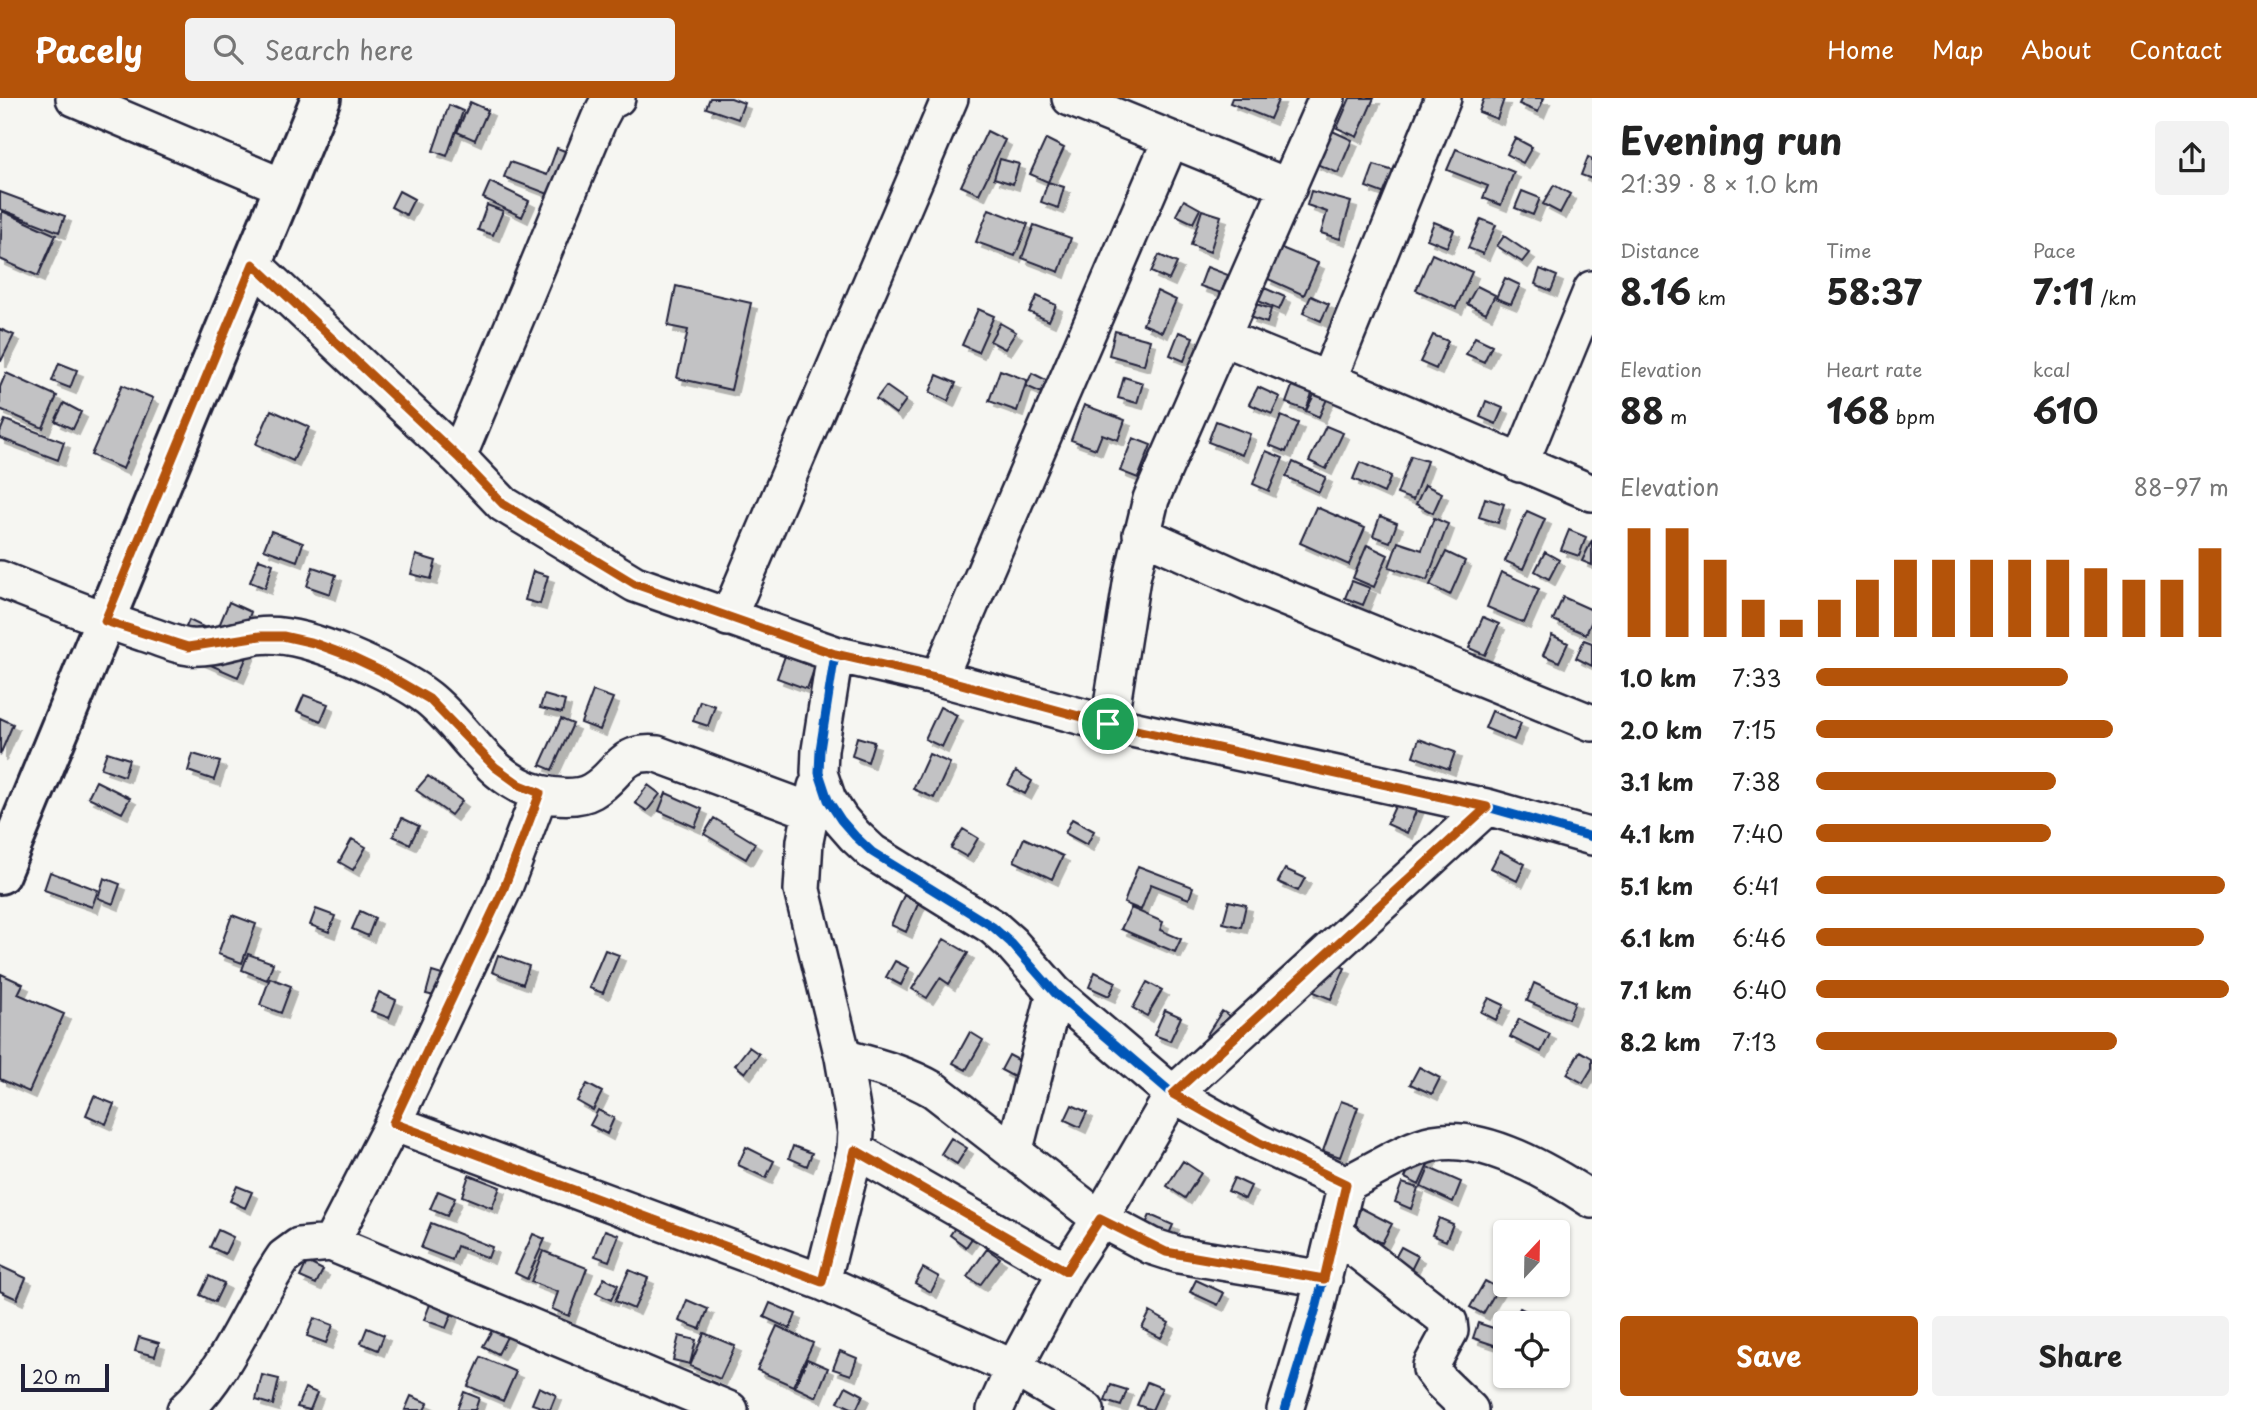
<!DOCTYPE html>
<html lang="en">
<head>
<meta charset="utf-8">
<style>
  :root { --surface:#fff; --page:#f2f2f2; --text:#222; --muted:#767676; --accent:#b45309 }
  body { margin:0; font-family:"Playpen Sans",sans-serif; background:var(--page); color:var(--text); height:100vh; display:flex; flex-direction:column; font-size:26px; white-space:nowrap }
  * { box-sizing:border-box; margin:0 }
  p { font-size:23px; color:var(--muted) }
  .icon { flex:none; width:38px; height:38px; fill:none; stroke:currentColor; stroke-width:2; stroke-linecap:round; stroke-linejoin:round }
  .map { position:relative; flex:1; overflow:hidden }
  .panel { display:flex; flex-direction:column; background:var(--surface); width:665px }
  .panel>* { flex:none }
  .needle { width:46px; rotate:22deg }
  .fabs { position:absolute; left:1493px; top:1122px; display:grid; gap:14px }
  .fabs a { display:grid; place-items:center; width:77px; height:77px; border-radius:7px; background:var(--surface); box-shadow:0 2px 5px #0004; font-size:35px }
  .scale { position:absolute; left:21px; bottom:18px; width:88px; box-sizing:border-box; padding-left:7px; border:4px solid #22223b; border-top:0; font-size:19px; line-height:24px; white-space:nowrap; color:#22223b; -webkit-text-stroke:5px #f6f6f2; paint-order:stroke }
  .pin { position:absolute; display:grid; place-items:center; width:60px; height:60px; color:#fff; margin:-30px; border:4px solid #fff; border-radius:50%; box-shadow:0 2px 7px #0007 }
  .round { display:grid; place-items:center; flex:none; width:74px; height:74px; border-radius:7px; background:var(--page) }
  .summary { display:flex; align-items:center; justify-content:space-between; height:119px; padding:0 28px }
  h1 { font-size:38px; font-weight:700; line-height:52px }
  .figures { display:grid; grid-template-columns:repeat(3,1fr); gap:10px; height:119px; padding:7px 28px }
  .figures div { display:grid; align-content:center }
  .figures b { font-size:35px; font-weight:700 }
  .figures small { font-size:19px; font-weight:400 }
  .figures p { font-size:19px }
  .chart { height:196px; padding:14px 28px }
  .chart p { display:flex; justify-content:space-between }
  .chart svg { width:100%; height:126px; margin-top:7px; stroke:var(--accent); stroke-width:6 }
  .button { display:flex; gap:14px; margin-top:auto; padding:14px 28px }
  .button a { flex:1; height:80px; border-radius:7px; background:var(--accent); color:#fff; font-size:28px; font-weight:700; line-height:80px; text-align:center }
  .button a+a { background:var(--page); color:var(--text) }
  ul { padding:0 28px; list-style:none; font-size:23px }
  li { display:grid; grid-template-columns:112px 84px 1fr; align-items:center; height:52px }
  li i { height:18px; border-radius:9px; background:var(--accent) }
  header { display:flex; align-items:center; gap:42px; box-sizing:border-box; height:98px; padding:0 35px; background:var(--accent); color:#fff }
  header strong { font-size:33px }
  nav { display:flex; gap:38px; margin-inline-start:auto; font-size:24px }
  .search { width:490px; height:63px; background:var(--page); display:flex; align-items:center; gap:18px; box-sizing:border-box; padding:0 24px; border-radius:7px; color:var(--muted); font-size:26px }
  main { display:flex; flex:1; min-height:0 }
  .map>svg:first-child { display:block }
</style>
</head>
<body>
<header>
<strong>Pacely</strong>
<div class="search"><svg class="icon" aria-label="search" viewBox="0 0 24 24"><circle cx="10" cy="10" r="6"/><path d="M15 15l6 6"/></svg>Search here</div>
<nav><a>Home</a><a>Map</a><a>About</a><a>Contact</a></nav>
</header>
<main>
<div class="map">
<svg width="1592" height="1312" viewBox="0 0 1592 1312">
  <defs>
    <filter id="shadow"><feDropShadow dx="6" dy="6" stdDeviation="0" flood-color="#0004"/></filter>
  </defs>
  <rect width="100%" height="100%" fill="#f6f6f2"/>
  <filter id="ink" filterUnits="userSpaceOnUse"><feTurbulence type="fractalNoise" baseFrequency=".0143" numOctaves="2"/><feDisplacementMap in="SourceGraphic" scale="14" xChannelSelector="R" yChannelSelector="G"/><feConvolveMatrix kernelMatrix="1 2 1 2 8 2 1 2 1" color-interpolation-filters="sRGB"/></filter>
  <g filter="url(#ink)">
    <!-- building -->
    <path fill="#c2c2c4" stroke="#22223b" stroke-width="2" filter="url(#shadow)" d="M710,0H731L744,5L738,21L706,10Z
      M1232,0H1279L1270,21L1230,5Z
      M1350,0H1374L1357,39L1337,30Z
      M1484,0L1504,1L1497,21L1479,14Z
      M1522,0H1544L1538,14L1519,6Z
      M470,4L488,12L475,42L457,34Z
      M449,7L463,13L447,58L433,53Z
      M1328,31L1352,42L1338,75L1314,65Z
      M987,33L1005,42L979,96L961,88Z
      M1515,40L1532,49L1523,65L1507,56Z
      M1046,41L1064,50L1048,84L1030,76Z
      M557,50L581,59L564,102L504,79L510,64L547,77Z
      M1456,51L1514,74L1501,107L1483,100L1488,88L1447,72Z
      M1588,59L1592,61V81L1581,77Z
      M1000,61L1019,66L1013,86L994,80Z
      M1374,67L1394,73L1385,96L1366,89Z
      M490,84L529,103L522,119L483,100Z
      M1048,84L1064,89L1058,110L1041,104Z
      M1554,87L1570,96L1560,115L1543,106Z
      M399,93L414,101L406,117L391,109Z
      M1311,93L1351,104L1340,141L1321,135L1327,114L1307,107Z
      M1522,93L1540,100L1533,117L1515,110Z
      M0,94L65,118L59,134L0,111Z
      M1184,102L1200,111L1193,125L1176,117Z
      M487,107L503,113L493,137L478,132Z
      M989,111L1028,126L1015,158L976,144Z
      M1202,112L1221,118L1210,154L1191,147Z
      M2,113L56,137L38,178L0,161Z
      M1481,121L1496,127L1483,156L1468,150Z
      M1434,124L1454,132L1447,149L1427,141Z
      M1034,127L1071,140L1059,174L1022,160Z
      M1504,138L1529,155L1522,164L1497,148Z
      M1279,149L1318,165L1304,197L1266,180Z
      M1432,156L1472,174L1456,210L1416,192Z
      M1159,157L1177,165L1169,182L1151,174Z
      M1207,169L1228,177L1221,195L1200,188Z
      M1540,171L1557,178L1551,193L1535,186Z
      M1505,180L1520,187L1511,206L1496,200Z
      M676,188L751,205L731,292L677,280L688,232L668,228Z
      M1260,188L1285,199L1279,212L1254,201Z
      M1477,188L1495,197L1486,215L1467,206Z
      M1157,193L1176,202L1162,234L1143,226Z
      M1037,198L1056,207L1049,223L1029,214Z
      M1311,198L1329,206L1321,223L1303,215Z
      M1253,205L1271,211L1267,225L1249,219Z
      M978,211L994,218L978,254L962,247Z
      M1000,225L1016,234L1005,251L990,243Z
      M0,231L14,237L1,263H0Z
      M1115,233L1150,242L1144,267L1109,257Z
      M1179,234L1193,239L1184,263L1170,257Z
      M1433,237L1448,243L1436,271L1420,264Z
      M1475,239L1492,247L1484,264L1466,256Z
      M59,265L77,272L70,290L52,283Z
      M1000,272L1027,282L1017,313L989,303Z
      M1298,272L1318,279L1306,312L1286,305Z
      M6,275L57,298L43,330L0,311V289Z
      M1032,275L1050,284L1044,296L1026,288Z
      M937,277L956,285L948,303L930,294Z
      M1124,279L1143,285L1137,305L1118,300Z
      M122,287L153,300L123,371L91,357Z
      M886,288L906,302L896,316L876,301Z
      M1258,289L1280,299L1272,316L1249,306Z
      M1315,295L1327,301L1319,319L1306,313Z
      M1486,303L1503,310L1496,326L1480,319Z
      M64,305L81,314L73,331L55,323Z
      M1084,307L1125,322L1118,342L1102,336L1096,351L1071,342Z
      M271,312L309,329L293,363L256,346Z
      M1281,318L1298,325L1286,354L1269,347Z
      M5,322L64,344L58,362L0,340V334Z
      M1216,323L1250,336L1242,357L1208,344Z
      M1326,328L1343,335L1326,371L1309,363Z
      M1133,340L1151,347L1138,380L1120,373Z
      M1266,353L1283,360L1269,393L1253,386Z
      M1411,358L1427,363L1413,402L1397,396Z
      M1293,364L1326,379L1319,394L1286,379Z
      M1360,364L1391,378L1384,395L1353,381Z
      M1425,387L1442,395L1433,415L1416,406Z
      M1485,400L1504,406L1498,425L1479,419Z
      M1316,409L1365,430L1349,467L1300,445Z
      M1527,413L1545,421L1523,471L1505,463Z
      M1380,418L1397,425L1390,444L1373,438Z
      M1434,420L1448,426L1427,482L1389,469L1398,444L1422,452Z
      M1569,432L1586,439L1579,458L1561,452Z
      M271,433L303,445L297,463L264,451Z
      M1592,442V467L1582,463Z
      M1367,447L1388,457L1374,489L1353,480Z
      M1446,454L1465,463L1450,497L1430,487Z
      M1545,454L1559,462L1549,481L1535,473Z
      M416,457L436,463L431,481L411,476Z
      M259,461L273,466L265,490L250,484Z
      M313,469L336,477L330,496L307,488Z
      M533,473L548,478L540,506L525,502Z
      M1501,474L1539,491L1524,525L1487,509Z
      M1352,483L1370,490L1363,507L1345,500Z
      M1563,499L1592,512V523L1586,536L1553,522Z
      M229,504L251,514L241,539L253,545L238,579L176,552L189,522L216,535Z
      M1483,519L1499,526L1485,557L1469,550Z
      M1552,537L1568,545L1559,564L1543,557Z
      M1584,542L1592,545V568L1576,560Z
      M785,558L815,569L807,591L777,580Z
      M593,593L613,600L600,632L581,625Z
      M304,597L328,606L321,623L297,613Z
      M544,597L565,603L562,615L540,610Z
      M700,603L715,608L708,628L693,623Z
      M940,609L957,617L942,649L925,641Z
      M1492,613L1521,625L1514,642L1485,630Z
      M0,620L13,626L0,657Z
      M561,621L573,626L552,672L540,667Z
      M857,639L874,644L868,664L852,658Z
      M1419,641L1455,654L1449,671L1413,658Z
      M107,654L129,661L124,678L101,670Z
      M193,656L220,664L214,682L188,673Z
      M929,656L950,665L934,700L913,691Z
      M1016,673L1032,683L1025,696L1008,687Z
      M428,678L462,703L451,717L416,692Z
      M96,683L130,700L122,715L88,699Z
      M648,687L660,696L647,713L635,705Z
      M1402,693L1421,701L1407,735L1387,726Z
      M666,695L702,711L695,729L659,713Z
      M402,720L419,728L410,746L393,738Z
      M714,720L755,745L746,761L704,736Z
      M1072,721L1094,733L1087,747L1065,735Z
      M963,731L978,740L967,759L951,750Z
      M1024,740L1063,758L1052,781L1014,763Z
      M352,741L366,749L353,772L339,764Z
      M1500,753L1525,766L1517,783L1491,770Z
      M1138,768L1193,789L1189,801L1151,786L1141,812L1124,805Z
      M1285,771L1305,780L1298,793L1278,784Z
      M50,774L98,792L92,809L44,792Z
      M104,780L120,786L113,806L98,800Z
      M911,781L926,788L906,834L891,827Z
      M1229,803L1246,807L1241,829L1223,825Z
      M1131,810L1163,824L1160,832L1181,841L1175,854L1121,831Z
      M316,811L335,818L329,834L310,827Z
      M360,813L375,820L368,838L352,831Z
      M232,817L256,826L242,865L218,856Z
      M944,841L968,855L949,886L940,880L927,900L912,891Z
      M605,852L619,857L603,895L589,890Z
      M248,856L273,865L267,882L242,872Z
      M498,857L529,868L523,886L492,874Z
      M1323,861L1345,870L1331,901L1309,892Z
      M895,863L909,870L901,887L886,879Z
      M432,874L452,880L447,901L426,896Z
      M1095,874L1116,884L1109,898L1089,889Z
      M1,876L23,886L18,896L64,916L29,994L0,981Z
      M270,880L291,888L281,915L260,907Z
      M1147,884L1162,892L1147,918L1133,910Z
      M1534,885L1575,904L1568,921L1527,903Z
      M379,894L396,902L389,920L371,913Z
      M1489,900L1504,907L1496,922L1481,914Z
      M1165,912L1181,919L1170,943L1154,937Z
      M1222,913L1232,919L1217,945L1206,938Z
      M1519,921L1550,936L1541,954L1510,939Z
      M970,934L983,942L966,972L953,965Z
      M749,949L759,956L745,975L735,967Z
      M1580,953L1592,960V970L1583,985L1567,976Z
      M1009,957L1024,965L1016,980L1001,972Z
      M1419,969L1440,980L1432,996L1410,986Z
      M587,986L602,994L593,1012L577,1003Z
      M94,998L114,1006L106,1026L86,1017Z
      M1341,1003L1358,1009L1340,1059L1323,1053Z
      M1072,1007L1087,1014L1080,1029L1065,1022Z
      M598,1012L614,1020L607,1036L590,1027Z
      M951,1040L967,1050L957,1066L941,1056Z
      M1420,1045L1435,1051L1419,1087L1405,1080Z
      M793,1048L812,1055L807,1068L789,1060Z
      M746,1049L774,1063L766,1080L738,1067Z
      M1183,1063L1201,1075L1185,1100L1167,1088Z
      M1429,1070L1461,1084L1453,1104L1421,1089Z
      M469,1077L500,1089L492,1110L462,1098Z
      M1234,1080L1251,1088L1245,1101L1228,1093Z
      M1402,1085L1418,1090L1411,1111L1395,1104Z
      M237,1088L252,1094L245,1110L230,1103Z
      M438,1093L455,1100L447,1118L430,1111Z
      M1361,1110L1392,1126L1382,1145L1351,1129Z
      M1150,1117L1173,1127L1168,1138L1145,1128Z
      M963,1118L979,1130L966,1149L950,1137Z
      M1439,1120L1453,1126L1446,1143L1432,1137Z
      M431,1125L492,1149L488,1160L457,1148L452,1162L421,1150Z
      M218,1132L233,1139L225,1156L210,1149Z
      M605,1132L619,1137L609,1163L595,1158Z
      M533,1136L545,1141L527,1181L515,1175Z
      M1401,1149L1418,1158L1408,1178L1390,1169Z
      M987,1151L1000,1160L980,1187L967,1179Z
      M543,1153L587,1170L569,1218L552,1211L558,1194L531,1184Z
      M307,1164L323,1172L316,1186L300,1179Z
      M0,1168L26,1180L17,1201L0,1193Z
      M923,1170L939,1179L931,1194L915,1185Z
      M629,1172L648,1180L634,1211L615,1203Z
      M209,1178L224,1185L215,1204L200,1197Z
      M604,1180L618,1187L611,1202L596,1195Z
      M1196,1182L1224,1195L1218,1207L1190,1194Z
      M1485,1183L1498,1190L1483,1216L1470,1209Z
      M687,1202L708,1211L700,1231L679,1223Z
      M431,1204L453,1213L446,1230L424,1222Z
      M770,1205L796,1216L790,1231L764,1219Z
      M1520,1210L1537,1219L1534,1225H1512Z
      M1150,1214L1169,1225L1161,1240L1142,1230Z
      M314,1220L333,1227L326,1245L307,1238Z
      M1478,1225L1502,1233L1497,1248L1473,1240Z
      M777,1228L813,1245L793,1288L757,1272Z
      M494,1229L508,1237L498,1256L483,1248Z
      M367,1230L384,1237L378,1252L361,1245Z
      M704,1235L735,1248L720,1281L690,1268Z
      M679,1238L696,1242L690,1266L673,1262Z
      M139,1239L159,1245L155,1258L135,1253Z
      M840,1253L857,1260L851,1277L833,1271Z
      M481,1259L516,1274L503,1303L468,1288Z
      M807,1261L828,1270L816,1299L795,1289Z
      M262,1277L279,1281L273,1307L256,1302Z
      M1147,1284L1162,1290L1152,1312L1137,1307Z
      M1111,1287L1127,1292L1121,1308L1105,1303Z
      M846,1288L863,1297L856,1312L838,1304Z
      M539,1289L556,1297L550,1312L532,1306Z
      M305,1290L317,1295L310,1312L297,1309Z
      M464,1294L479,1300L475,1312H457Z
      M411,1298L428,1305L424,1312H405Z"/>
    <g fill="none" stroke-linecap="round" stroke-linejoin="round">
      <defs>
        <path id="minor" d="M74,0L284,89
          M1070,0L1289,89
          M253,166L458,359L503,406L635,486L835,556L939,580L1109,626L1487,709L1592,739
          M1222,239L1328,282L1592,395
          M1328,282L1443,0
          M458,359L599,21L608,4L617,0
          M1520,366L1592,191
          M1141,436L1263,491L1592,625
          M0,481C47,500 95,519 143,535C158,539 174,547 189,549C211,551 235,542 257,538C287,534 322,547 349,558C375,569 406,583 428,600C466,630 490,683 540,695C555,699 578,701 592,693C619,678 619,652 657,656L811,713
          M728,520L950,0
          M835,556L820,652L819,675L828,702L841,722L855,738L872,754L993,829L1011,845L1055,895L1173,996L1258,1044L1346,1086L1317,1207L1285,1312
          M939,580L1171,41
          M1109,626L1132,480L1151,401L1327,0
          M816,689L805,743L802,792L843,959L856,1034L855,1052L850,1074L822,1184
          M843,959C875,968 905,975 934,992L1100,1121L1151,1148L1179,1157L1324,1181
          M393,1025L822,1184L1014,1270L1086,1312
          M855,1052L1066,1173
          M1014,1055L1055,895
          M1346,1086C1371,1074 1408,1050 1434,1045C1484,1035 1551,1075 1592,1102
          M1335,1135L1449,1224L1450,1233L1431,1268V1271L1441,1284L1470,1312
          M331,1145L730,1312
          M185,1312C227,1275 251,1206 284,1159L299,1148L331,1145L393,1025L504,790L540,695
          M995,1312L1014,1270L1066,1173L1100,1121L1173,996L1487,709"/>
        <path id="tertiary" d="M0,776L321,0"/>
      </defs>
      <!-- minor casing -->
      <use href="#minor" stroke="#22223b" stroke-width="40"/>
      <!-- tertiary casing -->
      <use href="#tertiary" stroke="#22223b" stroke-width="44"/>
      <!-- minor -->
      <use href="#minor" stroke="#f6f6f2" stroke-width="35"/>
      <!-- tertiary -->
      <use href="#tertiary" stroke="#f6f6f2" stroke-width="38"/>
      <defs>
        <path id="cycleway" d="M253,166L458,359L503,406L635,486L835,556L939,580L1109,626L1487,709L1592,739
          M835,556L820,652L819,675L828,702L841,722L855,738L872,754L993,829L1011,845L1055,895L1173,996L1258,1044L1346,1086L1317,1207L1285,1312"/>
      </defs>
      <!-- cycleway casing -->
      <use href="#cycleway" stroke="#f6f6f2" stroke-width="13"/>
      <!-- cycleway -->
      <use href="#cycleway" stroke="#0057b8" stroke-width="9"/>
    </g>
  </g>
  <g fill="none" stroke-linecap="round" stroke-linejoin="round" filter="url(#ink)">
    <defs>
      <path id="route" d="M253,166L458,359L503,406L635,486L835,556L939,580L1108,626L1487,709L1173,996L1258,1044L1346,1086L1324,1181L1166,1154L1100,1121L1066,1173L855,1052L822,1184L393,1025L504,790L540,695L520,687L495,669L429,601L381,573L349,558L314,545L283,538H260L188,549L105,523Z"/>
    </defs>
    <!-- route casing -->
    <use href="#route" stroke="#fff" stroke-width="14"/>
    <!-- route -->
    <use href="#route" stroke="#b45309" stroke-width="9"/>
  </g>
</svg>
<div class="fabs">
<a><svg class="needle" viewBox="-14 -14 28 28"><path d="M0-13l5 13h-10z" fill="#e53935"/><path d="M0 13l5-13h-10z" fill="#767676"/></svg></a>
<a><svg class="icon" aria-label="locate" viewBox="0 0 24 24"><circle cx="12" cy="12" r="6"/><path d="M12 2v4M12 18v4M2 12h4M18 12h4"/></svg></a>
</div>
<div class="scale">20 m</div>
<div class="pin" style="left:1108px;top:626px;background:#1e9e55"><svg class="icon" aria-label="arrive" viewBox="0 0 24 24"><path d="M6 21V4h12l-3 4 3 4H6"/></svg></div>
</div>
<section class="panel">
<div class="summary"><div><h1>Evening run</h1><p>21:39 · 8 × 1.0 km</p></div><a class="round"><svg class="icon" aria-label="share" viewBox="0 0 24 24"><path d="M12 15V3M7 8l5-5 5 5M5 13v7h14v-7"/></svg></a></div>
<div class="figures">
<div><p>Distance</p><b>8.16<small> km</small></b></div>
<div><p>Time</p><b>58:37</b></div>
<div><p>Pace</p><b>7:11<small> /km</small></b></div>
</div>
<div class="figures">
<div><p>Elevation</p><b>88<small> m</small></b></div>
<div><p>Heart rate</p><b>168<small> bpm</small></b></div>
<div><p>kcal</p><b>610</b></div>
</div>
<div class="chart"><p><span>Elevation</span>88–97 m</p>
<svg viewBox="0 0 160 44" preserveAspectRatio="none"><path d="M5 44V6M15 44V6M25 44V17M35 44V31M45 44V38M55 44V31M65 44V24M75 44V17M85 44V17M95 44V17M105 44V17M115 44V17M125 44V20M135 44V24M145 44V24M155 44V13"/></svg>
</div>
<ul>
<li><b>1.0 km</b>7:33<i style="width:61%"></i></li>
<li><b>2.0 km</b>7:15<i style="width:72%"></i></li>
<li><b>3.1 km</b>7:38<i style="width:58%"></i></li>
<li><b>4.1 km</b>7:40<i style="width:57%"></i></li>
<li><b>5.1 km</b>6:41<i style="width:99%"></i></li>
<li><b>6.1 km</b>6:46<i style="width:94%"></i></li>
<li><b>7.1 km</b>6:40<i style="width:100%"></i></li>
<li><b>8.2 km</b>7:13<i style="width:73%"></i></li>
</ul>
<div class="button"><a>Save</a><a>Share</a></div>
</section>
</main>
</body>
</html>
